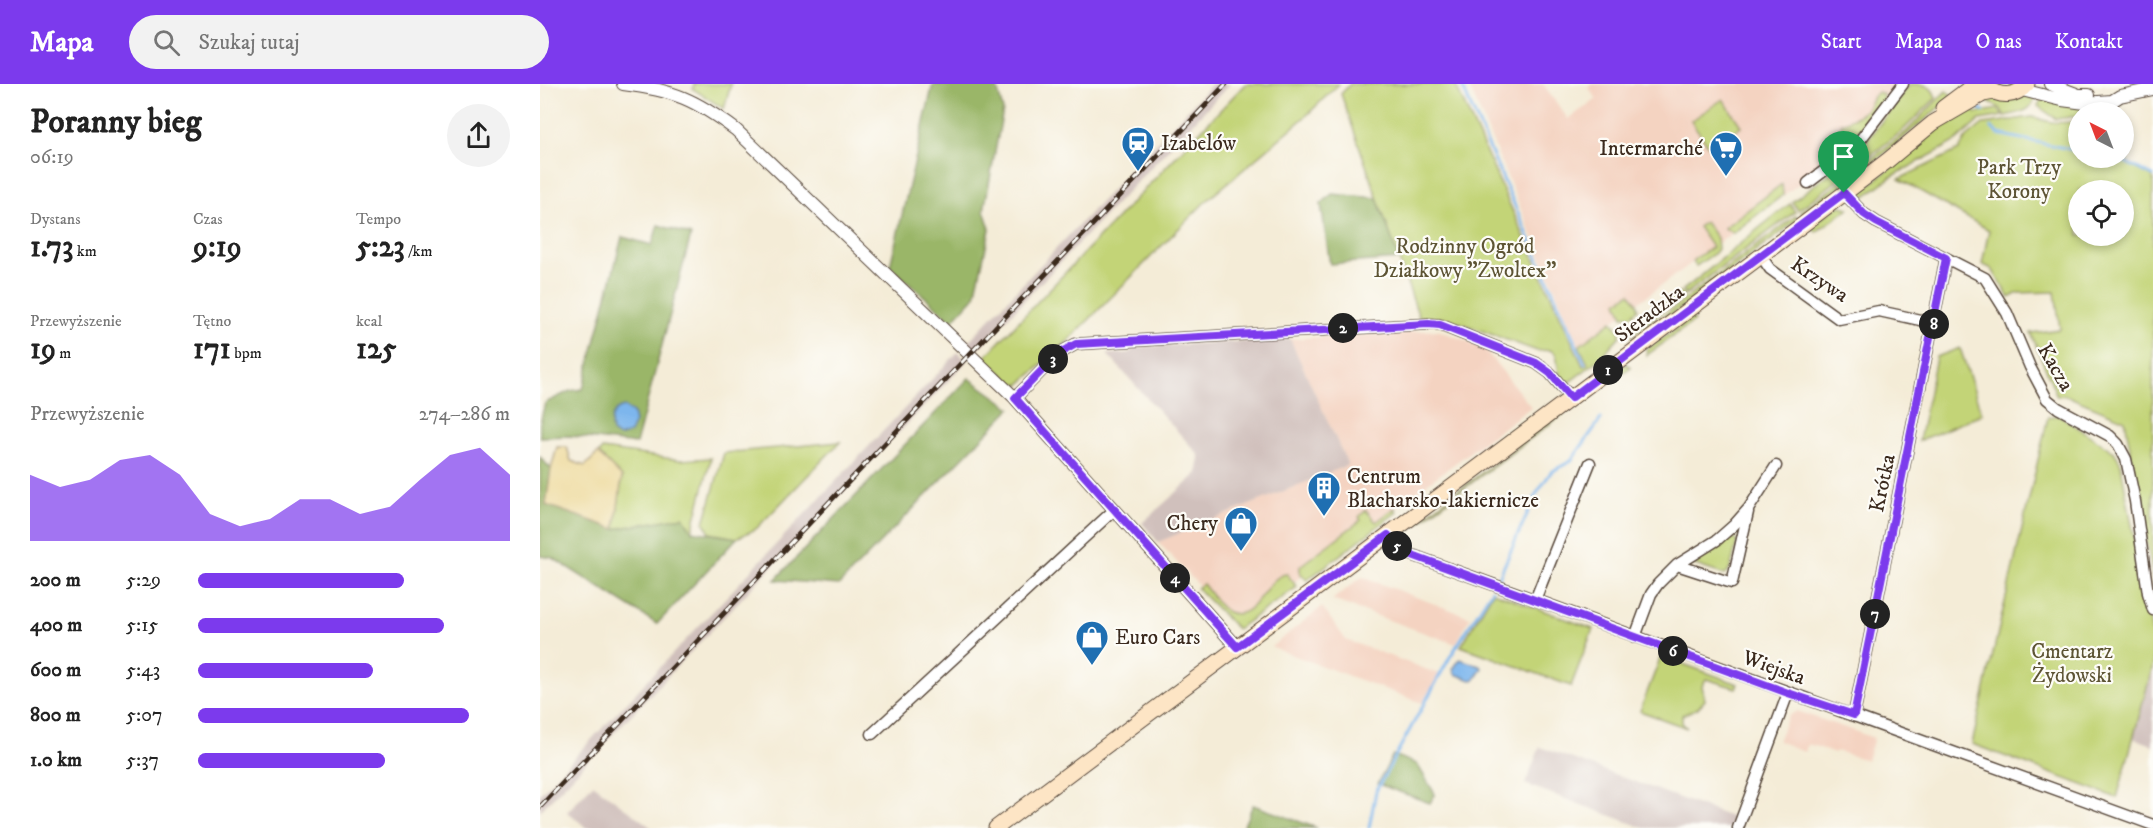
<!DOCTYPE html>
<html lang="pl">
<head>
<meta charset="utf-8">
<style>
  :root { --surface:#fff; --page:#f2f2f2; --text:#222; --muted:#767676; --accent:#7c3aed }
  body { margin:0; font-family:"IM FELL DW Pica",serif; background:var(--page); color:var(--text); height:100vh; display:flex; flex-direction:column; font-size:22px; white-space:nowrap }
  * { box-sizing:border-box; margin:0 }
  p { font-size:20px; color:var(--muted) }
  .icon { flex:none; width:33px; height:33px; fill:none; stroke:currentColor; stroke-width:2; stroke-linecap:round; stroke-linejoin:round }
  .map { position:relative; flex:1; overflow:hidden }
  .side { display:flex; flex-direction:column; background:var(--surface); width:540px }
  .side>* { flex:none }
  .needle { width:39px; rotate:318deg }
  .tools { position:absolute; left:1528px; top:18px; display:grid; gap:12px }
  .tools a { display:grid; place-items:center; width:66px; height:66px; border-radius:50%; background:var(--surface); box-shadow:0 3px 9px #0003; font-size:30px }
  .pin { position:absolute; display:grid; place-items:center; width:51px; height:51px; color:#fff; margin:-62px -26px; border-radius:50% 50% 50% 0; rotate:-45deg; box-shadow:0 0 6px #0007 }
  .pin .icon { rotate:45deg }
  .km { position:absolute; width:30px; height:30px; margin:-15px; border-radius:50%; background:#222; color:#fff; font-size:16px; line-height:30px; text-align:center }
  .round { display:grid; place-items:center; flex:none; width:63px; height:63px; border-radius:32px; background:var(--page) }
  .summary { display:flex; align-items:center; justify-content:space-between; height:102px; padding:0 30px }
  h1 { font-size:33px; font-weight:800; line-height:45px }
  .figures { display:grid; grid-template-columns:repeat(3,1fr); gap:9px; height:102px; padding:6px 30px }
  .figures div { display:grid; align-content:center }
  .figures b { font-size:30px; font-weight:800 }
  .figures small { font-size:16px; font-weight:400 }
  .figures p { font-size:16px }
  .chart { height:168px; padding:12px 30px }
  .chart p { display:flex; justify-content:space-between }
  .chart svg { width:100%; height:108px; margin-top:6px; fill:var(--accent); opacity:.7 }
  ul { padding:0 30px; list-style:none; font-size:20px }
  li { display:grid; grid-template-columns:96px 72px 1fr; align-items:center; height:45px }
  li i { height:15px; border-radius:8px; background:var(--accent) }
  header { display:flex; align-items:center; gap:36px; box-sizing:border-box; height:84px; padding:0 30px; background:var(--accent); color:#fff }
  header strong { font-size:28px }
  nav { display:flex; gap:33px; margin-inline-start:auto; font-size:21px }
  .search { width:420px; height:54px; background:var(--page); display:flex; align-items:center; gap:15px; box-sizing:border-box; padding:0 21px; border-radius:33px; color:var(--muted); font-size:22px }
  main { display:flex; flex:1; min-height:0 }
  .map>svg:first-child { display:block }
</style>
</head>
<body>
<header>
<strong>Mapa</strong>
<div class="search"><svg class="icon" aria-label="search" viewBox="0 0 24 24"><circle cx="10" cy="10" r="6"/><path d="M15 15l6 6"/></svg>Szukaj tutaj</div>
<nav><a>Start</a><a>Mapa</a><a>O nas</a><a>Kontakt</a></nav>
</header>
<main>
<section class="side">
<div class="summary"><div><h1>Poranny bieg</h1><p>06:19</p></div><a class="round"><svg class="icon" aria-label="share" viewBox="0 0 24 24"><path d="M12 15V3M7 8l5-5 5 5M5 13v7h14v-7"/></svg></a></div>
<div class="figures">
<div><p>Dystans</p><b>1.73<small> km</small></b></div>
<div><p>Czas</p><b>9:19</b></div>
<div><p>Tempo</p><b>5:23<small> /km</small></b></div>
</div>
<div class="figures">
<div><p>Przewyższenie</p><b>19<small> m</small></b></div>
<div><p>Tętno</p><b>171<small> bpm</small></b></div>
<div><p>kcal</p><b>125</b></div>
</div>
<div class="chart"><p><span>Przewyższenie</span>274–286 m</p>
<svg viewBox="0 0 160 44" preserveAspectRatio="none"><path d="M0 44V17L10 22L20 19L30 11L40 9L50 17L60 33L70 38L80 35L90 27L100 27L110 33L120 30L130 19L140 9L150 6L160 17V44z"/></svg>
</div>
<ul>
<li><b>200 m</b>5:29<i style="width:66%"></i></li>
<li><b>400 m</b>5:15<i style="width:79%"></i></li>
<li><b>600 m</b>5:43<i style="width:56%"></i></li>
<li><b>800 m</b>5:07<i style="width:87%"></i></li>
<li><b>1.0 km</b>5:37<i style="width:60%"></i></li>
</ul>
</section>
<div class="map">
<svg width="1613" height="744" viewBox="0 0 1613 744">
  <rect width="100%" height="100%" fill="#fdfcf7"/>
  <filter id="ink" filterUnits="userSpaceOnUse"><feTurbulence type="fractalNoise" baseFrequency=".0167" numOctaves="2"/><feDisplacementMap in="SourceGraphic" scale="12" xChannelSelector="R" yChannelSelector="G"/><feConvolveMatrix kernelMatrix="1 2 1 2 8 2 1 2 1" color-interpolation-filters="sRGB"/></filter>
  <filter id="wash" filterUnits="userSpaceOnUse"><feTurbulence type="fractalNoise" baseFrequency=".008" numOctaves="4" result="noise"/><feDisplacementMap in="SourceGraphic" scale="24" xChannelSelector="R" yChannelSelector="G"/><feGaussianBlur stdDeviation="1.35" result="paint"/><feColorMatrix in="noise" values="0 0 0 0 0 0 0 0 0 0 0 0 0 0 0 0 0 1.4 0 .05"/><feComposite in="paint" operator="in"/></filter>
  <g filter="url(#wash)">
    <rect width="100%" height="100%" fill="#f4ecd7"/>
    <!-- built -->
    <path fill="#f4d3c1" d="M928,0H1003L1028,35L1057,15L1048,3L1052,0H1356L1305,66L1039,262Z
      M897,246L943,263L991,323L696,541L618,458L808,381L750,255Z
      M822,493L930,533L916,560L792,516Z
      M782,523L806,556L899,590L882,619L731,563Z
      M1257,627L1334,654L1327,676L1296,667L1295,669L1268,660L1264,668L1238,657L1248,632Z"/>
    <!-- industrial -->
    <path fill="#d0c0bc" d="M672,0H690L435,268L426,260Z
      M750,255L808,381L618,458L602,439L658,389L659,371L567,270L589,269L595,263Z
      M418,268L427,277L0,727V710Z
      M1613,581V661L1593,654Z
      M1000,663L1194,734L1190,744H1104L985,700Z
      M53,700L112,744H47L27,728Z"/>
    <!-- green -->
    <path fill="#c3d477" stroke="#7f7f4a" stroke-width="1.5" fill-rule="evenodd" d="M154,0H191L184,25L153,5Z
      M705,0H799L766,32L663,120L527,258L479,301L472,298L444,274Z
      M810,0H915L1043,282L1048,280L1039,262L1072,237L1080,248V252L1056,278L1028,299L1019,290L1016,270L1010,266L997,267L907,234L879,233L801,10Z
      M1370,0C1383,0 1392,0 1396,14L1361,48L1258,126L1252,118L1320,66Z
      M1406,7L1413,12L1350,65L1264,132L1261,128L1366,48Z
      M1338,8L1343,10V18C1334,31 1318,62 1301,43L1302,39C1310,35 1321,32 1327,24C1332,18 1330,13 1338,8Z
      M1484,11H1497C1490,29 1482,28 1465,32L1460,24L1441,15Z
      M1502,13L1577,19L1580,22L1561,28H1539V32L1516,35L1498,22Z
      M1183,15L1201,42L1170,64L1151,37Z
      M1428,22L1436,29L1458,25L1463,32L1440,36L1415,58L1351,93L1320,116V108C1357,81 1391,49 1428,22Z
      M1492,33C1511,39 1519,40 1539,37V74H1584V37L1588,80L1613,93V494L1585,336L1525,311L1517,312L1491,249L1520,245L1515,208L1478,209L1469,214L1452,185L1442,180L1449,146L1359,95L1419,66L1425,55L1443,40ZM1539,106H1584V152H1539Z
      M1242,100L1243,111L1193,149L1184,144Z
      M1250,120L1255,128L1146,210L1143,206C1180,178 1213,147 1250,120Z
      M1301,122L1309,124L1276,148L1271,142L1297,123Z
      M1256,132L1259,135L1094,259L1091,256Z
      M1165,138L1177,154L1178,165L1175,169L1156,182L1152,177L1172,163L1158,143Z
      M1141,208L1144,211L1091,251C1097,235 1127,218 1141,208Z
      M1090,209L1097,219L1098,225L1092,231L1083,232L1077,218Z
      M1152,233L1154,237L1107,271L1106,266Z
      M1420,264L1442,330L1379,357L1396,273Z
      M1086,280L1091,283L1039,318L865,449L866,446Z
      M1519,331L1574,368L1580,377L1613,554V581L1577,714L1432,660L1508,333Z
      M300,358L216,445L197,454L170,449L164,439L184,369Z
      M62,365L140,376L171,374L152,447L143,433L75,445L82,393L59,370Z
      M855,424L857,428L767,496L760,489V482L821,436L819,433L826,426L836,438Z
      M1192,452L1197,458L1190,485L1185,491L1150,479Z
      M747,490L757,503L697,545L657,504L663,500C670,508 679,524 688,528C716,540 725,491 747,490Z
      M953,508L1053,545L1031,602L921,562Z
      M1121,572L1198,600L1196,604L1166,595L1162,602L1165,616L1158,624L1142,631V639L1147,644L1100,627Z"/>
    <!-- forest -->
    <path fill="#9ab668" stroke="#6a7043" stroke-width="1.5" d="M393,0H456L463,26L444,126L450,145L435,212L412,237L350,182Z
      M792,110L837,114L859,175L790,180L781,120Z
      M118,141L151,151L96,360L31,352L0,353V339L5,319L30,307L43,305L82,153L112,161Z
      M429,294L471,324L299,501L235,496Z
      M0,373L11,385L6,421L75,445L143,433L152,447L197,454L117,540L13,474L0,472Z
      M853,671L877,680L895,710L890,719L838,700Z
      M713,721L777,744H712L704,741Z"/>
    <!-- sand -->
    <path fill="#eeda9e" stroke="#94825e" stroke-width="1.5" d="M17,363H27L31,377L45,382L58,369L82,393L75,445L6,421L11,385Z"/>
    <!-- water -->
    <path fill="#7db6ed" stroke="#5c7086" stroke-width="1.5" d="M84,323L93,329L95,338L90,349L79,353L72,348C70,336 71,326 84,323Z
      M920,575L940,582L942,584L935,595L931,596L915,590L913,585Z"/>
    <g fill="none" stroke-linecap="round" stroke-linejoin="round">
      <!-- stream -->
      <path stroke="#7db6ed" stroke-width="3" d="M921,0L1045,280
        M1437,23L1444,27
        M1451,43L1458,50L1539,67
        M1567,74L1583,77L1613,92
        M957,498L995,412L1011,388L1031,377L1061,335
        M829,744L836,707L910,573L952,506"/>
    </g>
  </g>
  <g filter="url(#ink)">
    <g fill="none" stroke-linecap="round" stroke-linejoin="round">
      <defs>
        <path id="minor" d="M1268,99L1314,64L1363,0
          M1304,109L1324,130L1336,138L1445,194L1467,229L1490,283L1507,315L1518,324L1570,352L1578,360L1586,375L1595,417L1608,509L1613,526
          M1221,172L1230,185L1299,235L1339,227L1394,239
          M475,314L518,270L536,260L888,240L900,241L996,279L1010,289L1031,314
          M848,451L858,464L864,468L1613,741
          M1137,481L1192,499L1208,428
          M995,516L1050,379
          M1095,553L1111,510L1118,500L1137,481L1177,456L1194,441L1209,424L1236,382
          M1314,631L1406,174
          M332,650L574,426
          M1198,744L1248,609"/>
        <path id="tertiary" d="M83,0C134,6 156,16 196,46L475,314L697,563
          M1510,0L1539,11H1549
          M1482,6L1522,16L1545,19L1572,17L1580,12L1613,5"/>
        <path id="secondary" d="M1448,3C1460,14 1476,13 1487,0
          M1403,24L1435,0
          M456,744L1265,139L1347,77L1393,39L1443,10L1454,8"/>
      </defs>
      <!-- minor casing -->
      <use href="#minor" stroke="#57473a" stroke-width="13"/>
      <!-- tertiary casing -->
      <use href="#tertiary" stroke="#57473a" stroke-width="14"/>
      <!-- secondary casing -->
      <use href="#secondary" stroke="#57473a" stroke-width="17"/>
      <!-- minor -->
      <use href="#minor" stroke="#fff" stroke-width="10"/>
      <!-- tertiary -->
      <use href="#tertiary" stroke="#fff" stroke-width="12"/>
      <!-- secondary -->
      <use href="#secondary" stroke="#fde5c5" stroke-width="15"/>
      <defs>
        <path id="rail" d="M0,723L686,0"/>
      </defs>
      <!-- rail casing -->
      <use href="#rail" stroke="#3b2a1e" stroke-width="5"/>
      <!-- rail -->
      <use href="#rail" stroke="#fdfcf7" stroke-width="3" stroke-dasharray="9" stroke-linecap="butt"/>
    </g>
  </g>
  <g fill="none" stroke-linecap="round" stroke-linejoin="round" filter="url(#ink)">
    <defs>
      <path id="route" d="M1304,109L1324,130L1336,138L1406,174L1314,631L1248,609L864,468L858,464L848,451L697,563L475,314L518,270L536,260L888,240L900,241L996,279L1010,289L1031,314Z"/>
    </defs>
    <!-- route casing -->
    <use href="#route" stroke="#fff" stroke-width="12"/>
    <!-- route -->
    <use href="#route" stroke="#7c3aed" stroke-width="8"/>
  </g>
  <!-- icons -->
  <defs>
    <symbol id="station-pin" viewBox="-11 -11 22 30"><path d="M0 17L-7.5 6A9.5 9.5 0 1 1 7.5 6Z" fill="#1f6fb2" stroke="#fdfcf7"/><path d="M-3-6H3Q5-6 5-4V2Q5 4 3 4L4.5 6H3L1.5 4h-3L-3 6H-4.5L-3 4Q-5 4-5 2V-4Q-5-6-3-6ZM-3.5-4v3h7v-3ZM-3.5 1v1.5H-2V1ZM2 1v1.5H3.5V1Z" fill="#fff"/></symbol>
    <symbol id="supermarket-pin" viewBox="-11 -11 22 30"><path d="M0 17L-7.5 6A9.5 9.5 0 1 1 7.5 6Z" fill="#1f6fb2" stroke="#fdfcf7"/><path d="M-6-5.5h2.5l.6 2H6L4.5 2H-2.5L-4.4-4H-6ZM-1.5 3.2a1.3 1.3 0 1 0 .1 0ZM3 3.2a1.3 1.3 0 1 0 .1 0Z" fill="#fff"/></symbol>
    <symbol id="building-pin" viewBox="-11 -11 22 30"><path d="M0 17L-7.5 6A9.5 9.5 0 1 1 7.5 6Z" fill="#1f6fb2" stroke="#fdfcf7"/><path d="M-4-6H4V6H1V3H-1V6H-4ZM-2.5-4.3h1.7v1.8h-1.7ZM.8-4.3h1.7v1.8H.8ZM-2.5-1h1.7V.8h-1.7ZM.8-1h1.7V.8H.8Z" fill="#fff"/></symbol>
    <symbol id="shop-pin" viewBox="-11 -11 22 30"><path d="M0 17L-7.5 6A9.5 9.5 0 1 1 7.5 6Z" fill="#1f6fb2" stroke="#fdfcf7"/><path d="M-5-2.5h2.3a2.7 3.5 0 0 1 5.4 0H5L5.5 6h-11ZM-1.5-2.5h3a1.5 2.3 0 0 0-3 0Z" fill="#fff"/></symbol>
  </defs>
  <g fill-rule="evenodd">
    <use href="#station-pin" x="579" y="40" width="38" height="52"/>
    <use href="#supermarket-pin" x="1167" y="45" width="38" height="52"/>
    <use href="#building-pin" x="765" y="385" width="38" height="52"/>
    <use href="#shop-pin" x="682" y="420" width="38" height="52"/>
    <use href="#shop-pin" x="533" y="534" width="38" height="52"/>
  </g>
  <g text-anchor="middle" stroke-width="4.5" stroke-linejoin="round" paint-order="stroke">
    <!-- poi labels -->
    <g font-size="21" fill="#3b2a1e" stroke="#fdfcf7" text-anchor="start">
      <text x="621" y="66">Izabelów</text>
      <text x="1163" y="71" text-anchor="end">Intermarché</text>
      <text x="807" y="399">Centrum<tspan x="807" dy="24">Blacharsko-lakiernicze</tspan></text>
      <text x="678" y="446" text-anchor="end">Chery</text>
      <text x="575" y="560">Euro Cars</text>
    </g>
    <!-- park labels -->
    <g font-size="21" fill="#5d5434" stroke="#fdfcf7">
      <text x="1479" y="90">Park Trzy<tspan x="1479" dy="24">Korony</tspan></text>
      <text x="925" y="169">Rodzinny Ogród<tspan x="925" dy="24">Działkowy "Zwoltex"</tspan></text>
      <text x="1532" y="574">Cmentarz<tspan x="1532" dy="24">Żydowski</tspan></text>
    </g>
    <!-- street labels -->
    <g font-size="21" fill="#3b2a1e" stroke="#fdfcf7">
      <text transform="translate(1280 195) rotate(34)" y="7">Krzywa</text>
      <text transform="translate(1109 229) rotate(-37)" y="7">Sieradzka</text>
      <text transform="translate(1516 283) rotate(60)" y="7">Kacza</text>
      <text transform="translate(1342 399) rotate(-78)" y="7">Krótka</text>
      <text transform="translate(1234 583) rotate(20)" y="7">Wiejska</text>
    </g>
  </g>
</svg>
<div class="tools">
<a><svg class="needle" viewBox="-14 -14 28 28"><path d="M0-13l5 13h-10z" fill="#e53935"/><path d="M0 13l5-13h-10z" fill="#767676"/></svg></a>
<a><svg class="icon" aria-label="locate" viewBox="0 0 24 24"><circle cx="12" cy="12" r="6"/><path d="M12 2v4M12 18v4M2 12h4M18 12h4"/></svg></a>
</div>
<div class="pin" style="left:1304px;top:109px;background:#1e9e55"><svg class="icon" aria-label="arrive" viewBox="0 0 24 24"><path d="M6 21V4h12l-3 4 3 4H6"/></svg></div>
<b class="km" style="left:1068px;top:286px">1</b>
<b class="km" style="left:803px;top:244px">2</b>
<b class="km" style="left:513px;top:275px">3</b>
<b class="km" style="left:635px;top:494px">4</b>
<b class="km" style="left:857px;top:462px">5</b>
<b class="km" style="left:1133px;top:567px">6</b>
<b class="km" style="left:1335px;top:530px">7</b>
<b class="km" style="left:1394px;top:240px">8</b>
</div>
</main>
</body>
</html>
